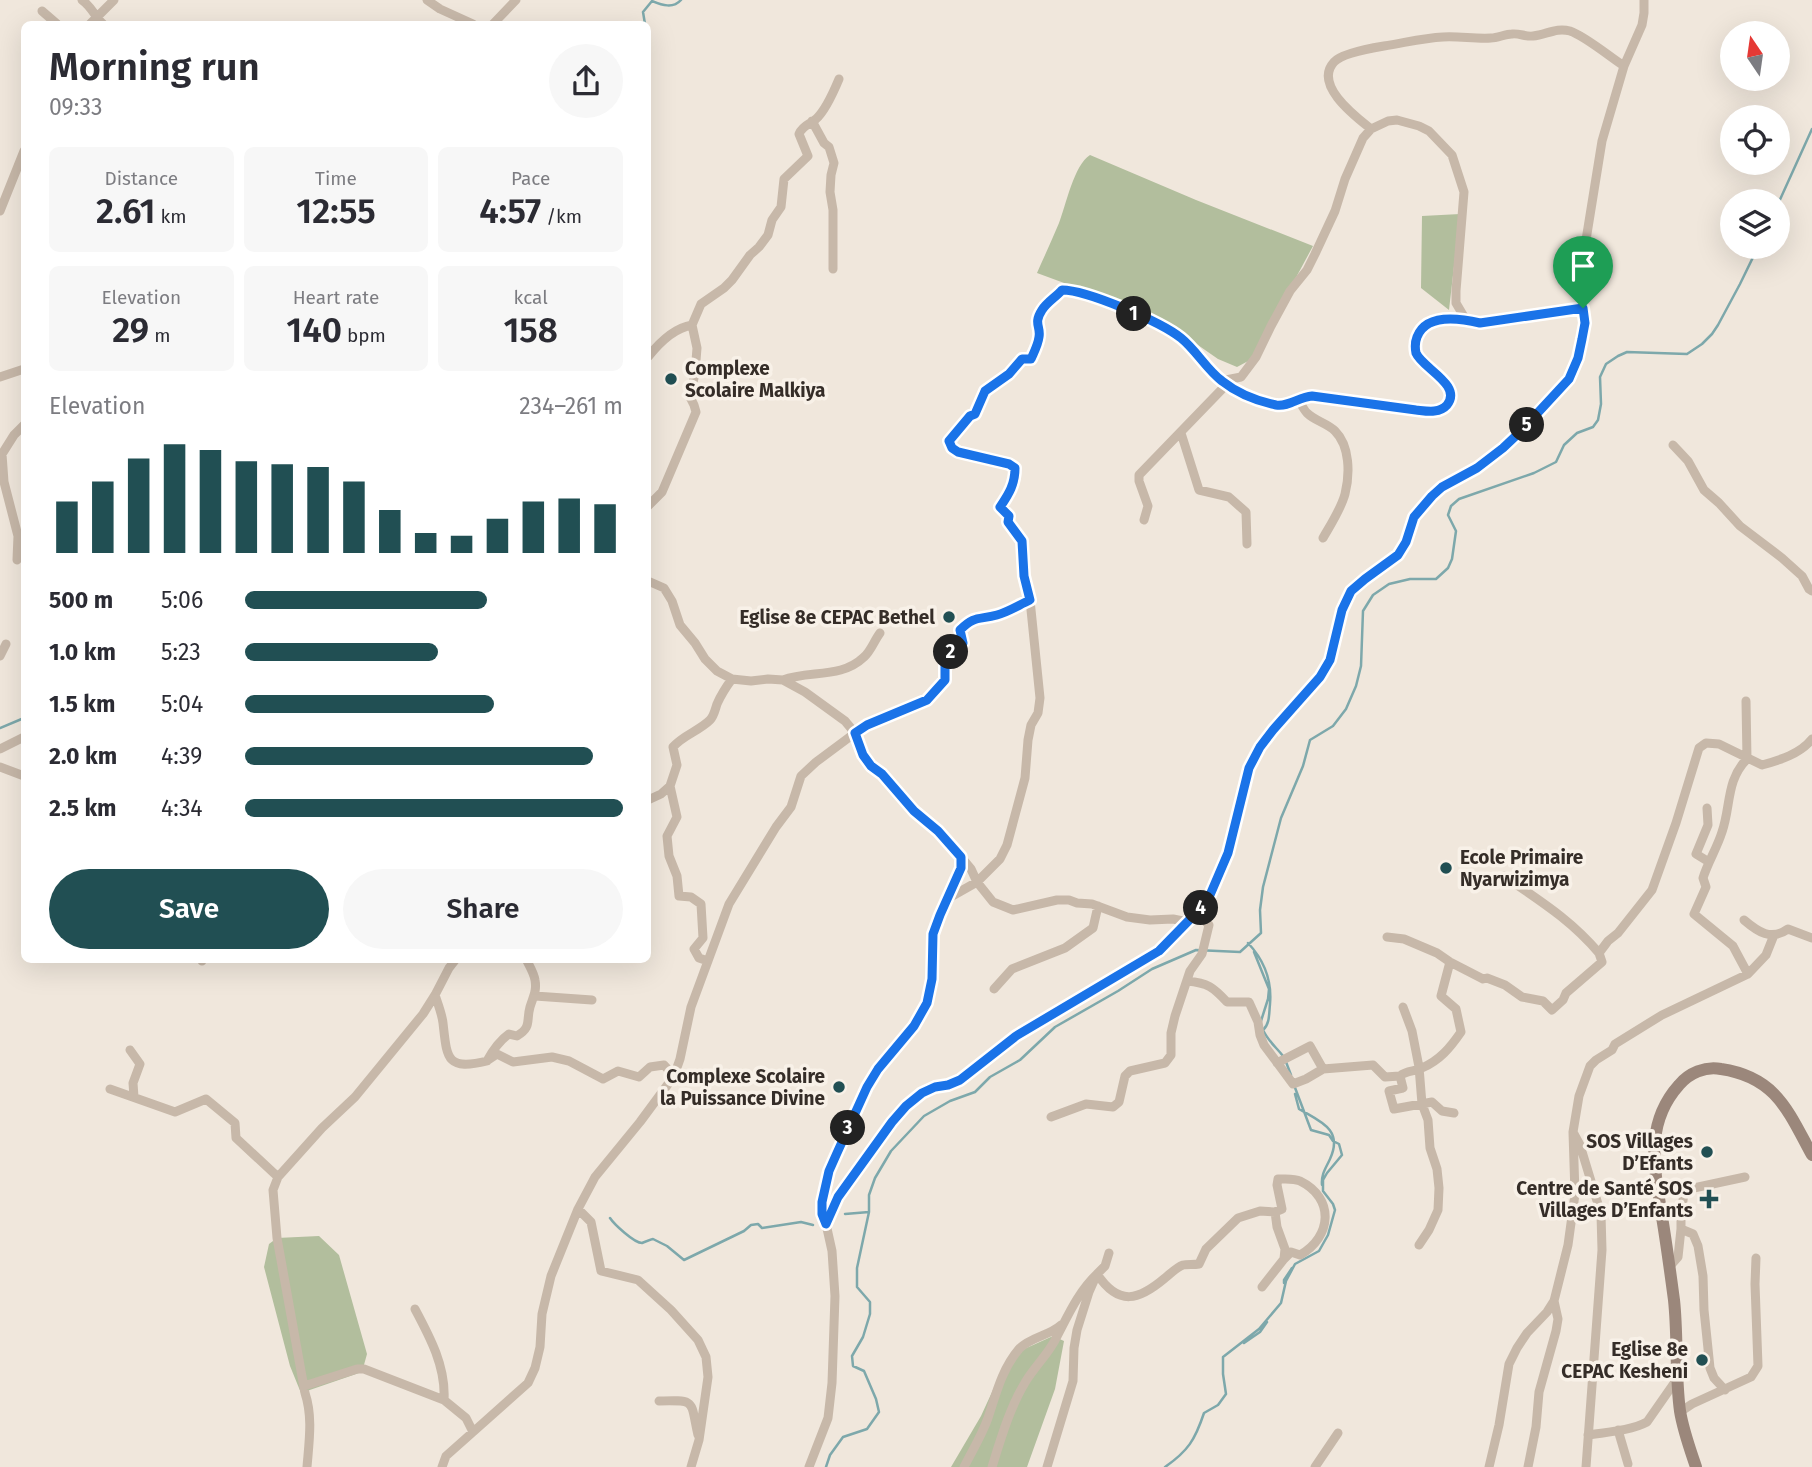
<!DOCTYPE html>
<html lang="en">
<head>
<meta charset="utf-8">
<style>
  :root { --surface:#fff; --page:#f7f7f7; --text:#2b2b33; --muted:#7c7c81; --accent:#214f53 }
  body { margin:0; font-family:"Fira Sans",sans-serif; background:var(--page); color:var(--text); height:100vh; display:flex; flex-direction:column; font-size:26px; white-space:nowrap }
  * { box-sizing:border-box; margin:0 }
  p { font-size:23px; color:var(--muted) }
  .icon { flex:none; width:38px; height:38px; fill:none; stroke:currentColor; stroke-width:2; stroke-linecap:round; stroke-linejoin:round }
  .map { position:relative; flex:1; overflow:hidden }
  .details { position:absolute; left:21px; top:21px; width:630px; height:942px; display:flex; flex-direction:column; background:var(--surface); border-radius:10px; box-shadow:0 7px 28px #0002 }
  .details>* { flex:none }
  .needle { width:46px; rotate:347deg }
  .buttons { position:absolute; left:1720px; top:21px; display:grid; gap:14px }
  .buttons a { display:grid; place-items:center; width:70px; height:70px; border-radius:50%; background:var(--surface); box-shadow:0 7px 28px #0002; font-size:35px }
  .pin { position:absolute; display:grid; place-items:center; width:60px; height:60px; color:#fff; margin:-72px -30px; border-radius:50% 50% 50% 0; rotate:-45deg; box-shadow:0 0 7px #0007 }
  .pin .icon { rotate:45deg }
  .km { position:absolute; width:35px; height:35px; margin:-18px; border-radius:50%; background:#222; color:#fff; font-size:19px; line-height:35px; text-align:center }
  .round { display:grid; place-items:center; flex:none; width:74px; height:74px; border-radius:37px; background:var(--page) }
  .head { display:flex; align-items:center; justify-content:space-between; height:119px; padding:0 28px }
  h1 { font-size:38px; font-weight:600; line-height:52px }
  .figures { display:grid; grid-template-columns:repeat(3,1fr); gap:10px; height:119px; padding:7px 28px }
  .figures div { display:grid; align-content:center; border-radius:10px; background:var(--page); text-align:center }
  .figures b { font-size:35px; font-weight:600 }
  .figures small { font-size:19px; font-weight:400 }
  .figures p { font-size:19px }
  .chart { height:196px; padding:14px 28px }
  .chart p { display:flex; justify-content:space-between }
  .chart svg { width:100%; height:126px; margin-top:7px; stroke:var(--accent); stroke-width:6 }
  .action { display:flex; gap:14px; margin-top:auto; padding:14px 28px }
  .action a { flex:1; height:80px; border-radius:42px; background:var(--accent); color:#fff; font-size:28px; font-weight:600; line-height:80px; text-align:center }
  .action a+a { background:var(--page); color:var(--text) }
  ul { padding:0 28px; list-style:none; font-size:23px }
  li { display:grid; grid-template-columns:112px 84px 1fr; align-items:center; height:52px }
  li i { height:18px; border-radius:9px; background:var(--accent) }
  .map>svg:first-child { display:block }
</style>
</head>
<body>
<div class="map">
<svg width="1812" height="1467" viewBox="0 0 1812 1467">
  <rect width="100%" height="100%" fill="#f0e7dc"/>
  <!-- green -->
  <path fill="#b2be9d" d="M1090,155L1196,200L1313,246L1252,359L1237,367L1218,359L1159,318L1037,273C1044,257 1052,240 1059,223C1066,205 1074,165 1090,155Z
    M1460,214L1449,310L1421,288L1422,216Z
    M319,1236L339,1255L367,1354L362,1372L301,1393L290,1366L264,1267L269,1244L277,1238Z
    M1053,1336L1064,1341L1055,1389L1027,1467H951L981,1416L998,1379L1022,1350Z"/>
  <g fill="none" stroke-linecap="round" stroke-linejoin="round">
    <!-- stream -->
    <path stroke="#7da8ab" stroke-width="2.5" d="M645,24L643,12L652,1C662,5 673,9 681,0
      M1778,204L1812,129
      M0,728L24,718
      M1248,943C1264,960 1272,981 1270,1004C1269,1013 1270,1024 1263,1030C1268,1041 1276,1047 1283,1056
      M1254,952L1269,989L1268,999L1261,1021
      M1286,1062L1291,1075
      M1295,1094L1299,1109C1319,1121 1344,1129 1330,1159C1326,1168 1321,1174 1322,1185
      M845,1214L869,1212
      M610,1218C614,1224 634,1243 642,1243C642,1243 652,1239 653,1239L667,1246L684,1260L744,1231L751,1225L758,1224L762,1228L801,1222L813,1225
      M1284,1283V1280L1292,1268
      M1244,1343L1260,1332L1267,1322
      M826,1467L830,1455L843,1437L867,1429L879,1412L876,1399L864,1371L853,1366L852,1356L863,1337L870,1314V1302L857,1287V1268L869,1212V1195L875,1178L891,1151L924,1116L950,1101L975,1092L990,1077L1020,1060L1055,1027L1118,991L1152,969L1196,950L1240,952L1261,933L1260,910L1263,887L1281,818L1303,766L1310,740L1333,726L1346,709L1356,686L1361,666L1363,611L1373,595L1389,584L1410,579H1436L1448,568L1452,559L1456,531L1448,515L1451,506L1459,499L1534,473L1556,462L1564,445L1577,433L1593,427L1598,420L1601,404L1600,377L1606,364L1618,356L1627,352L1687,354L1702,344L1712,334L1718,325L1740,284L1758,247
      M1165,1467C1188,1451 1195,1440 1204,1413L1218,1405L1226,1394L1223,1374V1357L1259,1329L1281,1303L1286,1281L1295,1264L1319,1251L1328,1235L1335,1210L1333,1204L1323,1191V1180L1327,1173L1342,1155L1339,1144L1333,1141L1329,1135L1311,1130L1294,1085"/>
    <!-- street -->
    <path stroke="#c7b8a9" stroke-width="9" d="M82,0C92,7 95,17 103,24
      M427,0L440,9L473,24
      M42,11L57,24
      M90,24L114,0
      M493,24L516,0
      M812,121L824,143L829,147L834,163L831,175L830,192L833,210V269
      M1371,129C1356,117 1313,85 1334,62C1342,53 1372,48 1384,46C1404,43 1423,38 1443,37C1459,36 1475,39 1491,38C1498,38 1505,34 1512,34C1519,33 1526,37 1533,36C1546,35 1556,27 1570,31C1585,36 1610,57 1624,66
      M0,211L24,151
      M648,357C659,343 674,328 692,325
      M0,377L24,369
      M1221,381L1241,377L1256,357L1271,326L1290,291L1307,270L1315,254L1335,211L1345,179L1363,138L1371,129L1388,121L1397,120L1419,126L1429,131L1452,155L1464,192L1456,291V303L1466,320L1480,323L1583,308
      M1298,399C1301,404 1304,410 1307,413C1315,421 1327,423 1335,431C1350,446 1350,474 1345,494C1341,509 1331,524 1323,538
      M1181,433L1199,490L1229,497L1246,512L1247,544
      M1673,445L1688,461L1704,490L1719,503L1740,526L1782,558L1802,576L1809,589L1812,591
      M648,506L662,492L696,412L694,405L690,397L695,373L697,348L692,325L701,304L724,288L732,280L750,255L759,247L768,235L772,220L781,207L784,179L808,156L799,134C803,125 809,125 816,119C826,110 834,91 839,79
      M1144,520L1148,506L1139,481V475L1227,384
      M17,560L18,536L4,482L2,454L14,435L24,425
      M648,581L664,588L672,601L680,625L695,643L705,659L717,671L732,679L751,681L768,679L783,680L805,692L845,721L855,733L863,755L871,766L882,773L914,811L938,831L961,857L971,869L977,882L993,902L1013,910L1057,900H1069L1077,903L1092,904L1127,917L1150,920L1173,919L1188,922L1201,917L1209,925L1202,954L1190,971L1175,1016L1171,1033V1055L1165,1063L1130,1071L1125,1076L1119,1102L1113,1107L1086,1104L1051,1117
      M0,656L6,644
      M783,680C810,670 841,679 864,657C871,651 874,641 880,633
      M1746,701L1747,759C1726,780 1731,806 1722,832C1717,848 1708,862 1703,878L1706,887L1694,914L1733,946L1748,974
      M0,749L24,737
      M0,767L24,776
      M648,800L661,794L670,786
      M1707,808L1708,825L1696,854L1709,862
      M1504,876C1540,901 1570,919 1599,953
      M947,899L977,882L1000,859L1007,845L1025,778L1028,740L1031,725L1038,713L1040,698L1030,600L1024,577L1022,541L1008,522L1009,516L1000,507C1009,494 1015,484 1015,468L1009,464L958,452L952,448L949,441L970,416L975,414L985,391L1009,374L1022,359L1031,358C1034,351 1041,340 1040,332C1039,325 1036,323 1039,315C1044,305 1054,298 1062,290C1087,290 1161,322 1181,338C1196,350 1207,371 1222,381C1237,393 1257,401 1276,405C1289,407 1299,397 1312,396L1433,411C1481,399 1419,366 1415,350C1414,344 1416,338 1419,334C1422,328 1424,325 1430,322L1466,320
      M1744,920C1758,932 1771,941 1788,929L1812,938
      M1387,937L1404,939L1437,953L1450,962L1483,979L1487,978L1505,985L1522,997L1543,1001L1552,1010L1563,1000L1566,993L1602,962L1599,953L1608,941L1618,933L1652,890L1676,823L1699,748L1706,743L1719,744L1762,765C1780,760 1800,754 1812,739
      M202,959V961
      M708,961L699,958L694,949L703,938L701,904L691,897L679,896L677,876L669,856L667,836L677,817L670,786L677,765L673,747C683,735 699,731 710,720C714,716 715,710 717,704C721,695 726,687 732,679
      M1187,981C1208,983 1213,987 1227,1002H1249L1258,1022L1260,1035L1264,1045L1293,1084L1306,1079L1323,1069
      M994,989L1012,969L1065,948L1093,928L1098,906
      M435,995C438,1004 442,1014 443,1023C447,1058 446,1071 487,1061C493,1050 499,1041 509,1034L517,1036C532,1027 526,1021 530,1007C533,997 537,991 535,980C534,973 529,965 526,959
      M535,996L592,1000
      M1403,1007L1412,1031L1419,1067L1422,1104L1428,1120L1430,1148L1437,1169L1439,1188L1438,1210L1429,1230L1419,1245
      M130,1050L140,1064L133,1083L134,1097
      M488,1060L497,1054L513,1062L552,1057L569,1061L603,1079L618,1071L639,1077L650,1067L664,1065L674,1076
      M1277,1063L1310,1046L1323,1069L1373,1065L1385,1077L1400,1076L1403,1088L1389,1091L1394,1109L1432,1102L1442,1111L1454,1113
      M1400,1076C1407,1070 1414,1072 1422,1068C1440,1060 1450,1048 1461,1032L1456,1009L1441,996L1450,962
      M110,1089L175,1112L206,1099L235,1123L236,1138L278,1177
      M1574,1134L1580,1145L1601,1214L1602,1250L1586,1467
      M578,1209L591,1222L601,1271L638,1280L671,1310L698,1340L706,1357L708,1377L699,1440L691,1467
      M826,1224L838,1197L892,1122L907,1106L922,1093L935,1087L948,1085L960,1080L1016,1036L1159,951L1200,909L1210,895L1228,853L1249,768L1260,747L1273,730L1320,676L1330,660L1342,610L1351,591L1365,579L1398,555L1406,542L1414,517L1432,496L1442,487L1477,468L1503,448L1521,431L1568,379L1578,358L1585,322L1583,308L1586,240L1602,141L1624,66L1642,25L1644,13V0
      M1681,1229V1217L1684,1192L1689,1189L1745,1177
      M1670,1266L1678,1257L1681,1229L1693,1234L1698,1246L1703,1276L1704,1310L1710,1368L1714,1378L1725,1390
      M1262,1287L1284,1259L1285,1249L1277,1227L1275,1212
      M415,1309C430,1337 446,1367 444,1400
      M304,1386L357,1369H364L444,1400L466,1418L473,1432L528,1383L535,1368L540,1347L542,1314L551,1276L578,1209L595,1177L640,1122L674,1076L680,1059L691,1007L729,904L776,827L791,807L801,776L816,762L855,733L867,725L927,700L945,680V666L948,664L946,658L957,647L963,644L960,630C975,615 979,620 997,615C1008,612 1019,605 1030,600
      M659,1401C697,1400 690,1400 698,1435
      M1680,1412L1692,1404L1751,1377L1758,1366L1755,1284L1756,1258
      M1618,1430L1628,1464
      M1588,1435C1607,1432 1630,1431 1647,1422L1677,1379
      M307,1467C309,1442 313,1417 305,1393L277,1238L273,1190L278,1177L322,1128L355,1097L423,1014L435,995L449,968L456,959
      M442,1467L446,1456L473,1432
      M809,1467L828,1418L832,1383L835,1296L832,1251L826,1224L822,1214V1202L825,1187L837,1153L867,1087L879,1069L914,1025L927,1003L931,979L933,935L940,915L961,868V857
      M964,1467C972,1451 982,1435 988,1418C996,1394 1002,1369 1019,1349C1030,1337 1049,1336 1061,1325
      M992,1467C1001,1438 1010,1407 1026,1381C1034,1368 1046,1356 1054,1342C1067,1318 1077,1293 1097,1274C1119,1307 1139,1300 1165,1278C1170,1274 1177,1267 1183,1265C1187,1264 1194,1265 1199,1264L1206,1249L1238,1218L1260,1211L1275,1212L1282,1209L1277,1185L1278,1179C1285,1179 1294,1178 1300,1181C1335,1198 1332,1237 1300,1255L1291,1252L1284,1259
      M1047,1467L1073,1381L1074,1348L1077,1330L1089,1292L1097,1274L1105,1266L1109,1253
      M1315,1467L1338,1433
      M1489,1467L1499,1425L1509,1364L1517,1348L1527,1333L1547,1312L1554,1301L1568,1245L1575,1194L1573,1132L1579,1096L1590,1066L1596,1060L1612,1050L1615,1044L1662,1015L1748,974L1766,955L1774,935
      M1528,1467L1536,1427L1539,1392L1556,1331L1558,1319L1554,1301"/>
    <!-- secondary -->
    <path stroke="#9b877b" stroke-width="12" d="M1696,1467C1690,1449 1683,1430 1680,1411C1675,1374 1678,1337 1674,1300C1670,1270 1666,1240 1661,1211C1654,1165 1645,1123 1679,1085C1689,1073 1705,1066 1721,1069C1776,1077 1788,1111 1812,1155"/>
  </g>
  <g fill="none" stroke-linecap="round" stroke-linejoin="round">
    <defs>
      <path id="route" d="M1062,290C1087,290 1161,322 1181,338C1196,350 1207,370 1222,381C1237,393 1257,401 1276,405C1289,407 1299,397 1312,396L1416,410C1426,411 1439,414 1447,405C1463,385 1422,368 1416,353C1415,348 1415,342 1417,337C1426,313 1459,318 1480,323L1583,308L1585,323L1582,339L1578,358L1569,379L1521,431L1503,448L1477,468L1442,487L1432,496L1414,517L1406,542L1398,555L1365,579L1351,591L1342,610L1330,660L1320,677L1273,730L1260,747L1249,768L1228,853L1210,895L1200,909L1159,951L1016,1036L960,1080L948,1085L935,1087L922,1093L906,1106L892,1122L838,1197L826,1224L822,1214V1202L829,1171L837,1153L867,1087L878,1069L914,1026L927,1003L932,979L933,934L940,915L961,868V857L938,831L914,811L882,774L871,766L863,755L855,733L867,725L927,700L945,680V666L948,664L946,658L957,647L963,643L960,630C975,615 979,620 997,615C1008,612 1019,605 1030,600L1024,576L1022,541L1008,522L1009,516L1000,507C1009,494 1015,484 1015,468L1009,464L958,452L952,448L949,441L970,416L975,414L985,391L1009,374L1022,359H1031C1034,352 1038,345 1039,337C1041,326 1033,324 1042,310C1047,302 1056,297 1062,290Z"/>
    </defs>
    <!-- route casing -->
    <use href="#route" stroke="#fff" stroke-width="14"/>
    <!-- route -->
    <use href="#route" stroke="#1a73e8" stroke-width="9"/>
  </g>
  <!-- markers -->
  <g fill="#214f53" stroke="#f8f1e8" stroke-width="2.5">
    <circle cx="671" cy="379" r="7"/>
    <circle cx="949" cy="617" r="7"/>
    <circle cx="1446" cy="868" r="7"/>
    <circle cx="839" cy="1087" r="7"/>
    <circle cx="1707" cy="1152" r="7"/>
    <path d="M1705.5 1188.5h7v7h7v7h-7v7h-7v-7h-7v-7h7z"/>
    <circle cx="1702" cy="1360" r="7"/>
  </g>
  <g text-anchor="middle" stroke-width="7" stroke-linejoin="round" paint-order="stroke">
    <!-- poi labels -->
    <g font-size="19" font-weight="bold" fill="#352d28" stroke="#f8f1e8" text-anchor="end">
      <text x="685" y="375" text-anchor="start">Complexe<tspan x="685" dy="22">Scolaire Malkiya</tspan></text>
      <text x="935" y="624">Eglise 8e CEPAC Bethel</text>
      <text x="1460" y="864" text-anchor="start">Ecole Primaire<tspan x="1460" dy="22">Nyarwizimya</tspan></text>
      <text x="825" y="1083">Complexe Scolaire<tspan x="825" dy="22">la Puissance Divine</tspan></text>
      <text x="1693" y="1148">SOS Villages<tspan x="1693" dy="22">D’Efants</tspan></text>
      <text x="1693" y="1195">Centre de Santé SOS<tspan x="1693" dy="22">Villages D’Enfants</tspan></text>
      <text x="1688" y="1356">Eglise 8e<tspan x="1688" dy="22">CEPAC Kesheni</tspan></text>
    </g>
  </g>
</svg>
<div class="buttons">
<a><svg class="needle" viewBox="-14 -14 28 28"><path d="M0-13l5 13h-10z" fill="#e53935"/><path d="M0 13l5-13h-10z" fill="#7c7c81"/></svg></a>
<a><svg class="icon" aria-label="locate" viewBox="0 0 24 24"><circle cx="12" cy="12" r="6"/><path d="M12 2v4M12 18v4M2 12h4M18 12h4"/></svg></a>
<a><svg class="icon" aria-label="layers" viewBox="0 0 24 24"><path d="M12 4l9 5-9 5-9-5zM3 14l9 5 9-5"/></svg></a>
</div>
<div class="pin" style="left:1583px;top:308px;background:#1e9e55"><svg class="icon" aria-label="arrive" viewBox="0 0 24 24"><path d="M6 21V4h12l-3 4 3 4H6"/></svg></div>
<b class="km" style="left:1134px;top:314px">1</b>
<b class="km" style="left:951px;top:652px">2</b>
<b class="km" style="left:848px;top:1128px">3</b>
<b class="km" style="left:1201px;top:908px">4</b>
<b class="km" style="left:1527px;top:425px">5</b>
<section class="details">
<div class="head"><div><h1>Morning run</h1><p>09:33</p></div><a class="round"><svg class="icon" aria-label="share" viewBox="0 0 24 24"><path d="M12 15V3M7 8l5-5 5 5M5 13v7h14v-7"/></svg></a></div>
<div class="figures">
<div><p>Distance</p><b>2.61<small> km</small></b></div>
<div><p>Time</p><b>12:55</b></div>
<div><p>Pace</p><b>4:57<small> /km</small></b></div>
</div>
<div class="figures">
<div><p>Elevation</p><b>29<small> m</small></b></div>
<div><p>Heart rate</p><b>140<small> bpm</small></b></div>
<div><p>kcal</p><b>158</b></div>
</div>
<div class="chart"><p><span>Elevation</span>234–261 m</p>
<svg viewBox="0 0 160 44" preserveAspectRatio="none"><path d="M5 44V26M15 44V19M25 44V11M35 44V6M45 44V8M55 44V12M65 44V13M75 44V14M85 44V19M95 44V29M105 44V37M115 44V38M125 44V32M135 44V26M145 44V25M155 44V27"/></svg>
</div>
<ul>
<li><b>500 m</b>5:06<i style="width:64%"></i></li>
<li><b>1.0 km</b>5:23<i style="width:51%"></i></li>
<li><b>1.5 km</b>5:04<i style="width:66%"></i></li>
<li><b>2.0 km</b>4:39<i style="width:92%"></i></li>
<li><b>2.5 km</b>4:34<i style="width:100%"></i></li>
</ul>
<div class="action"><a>Save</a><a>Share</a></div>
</section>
</div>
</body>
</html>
